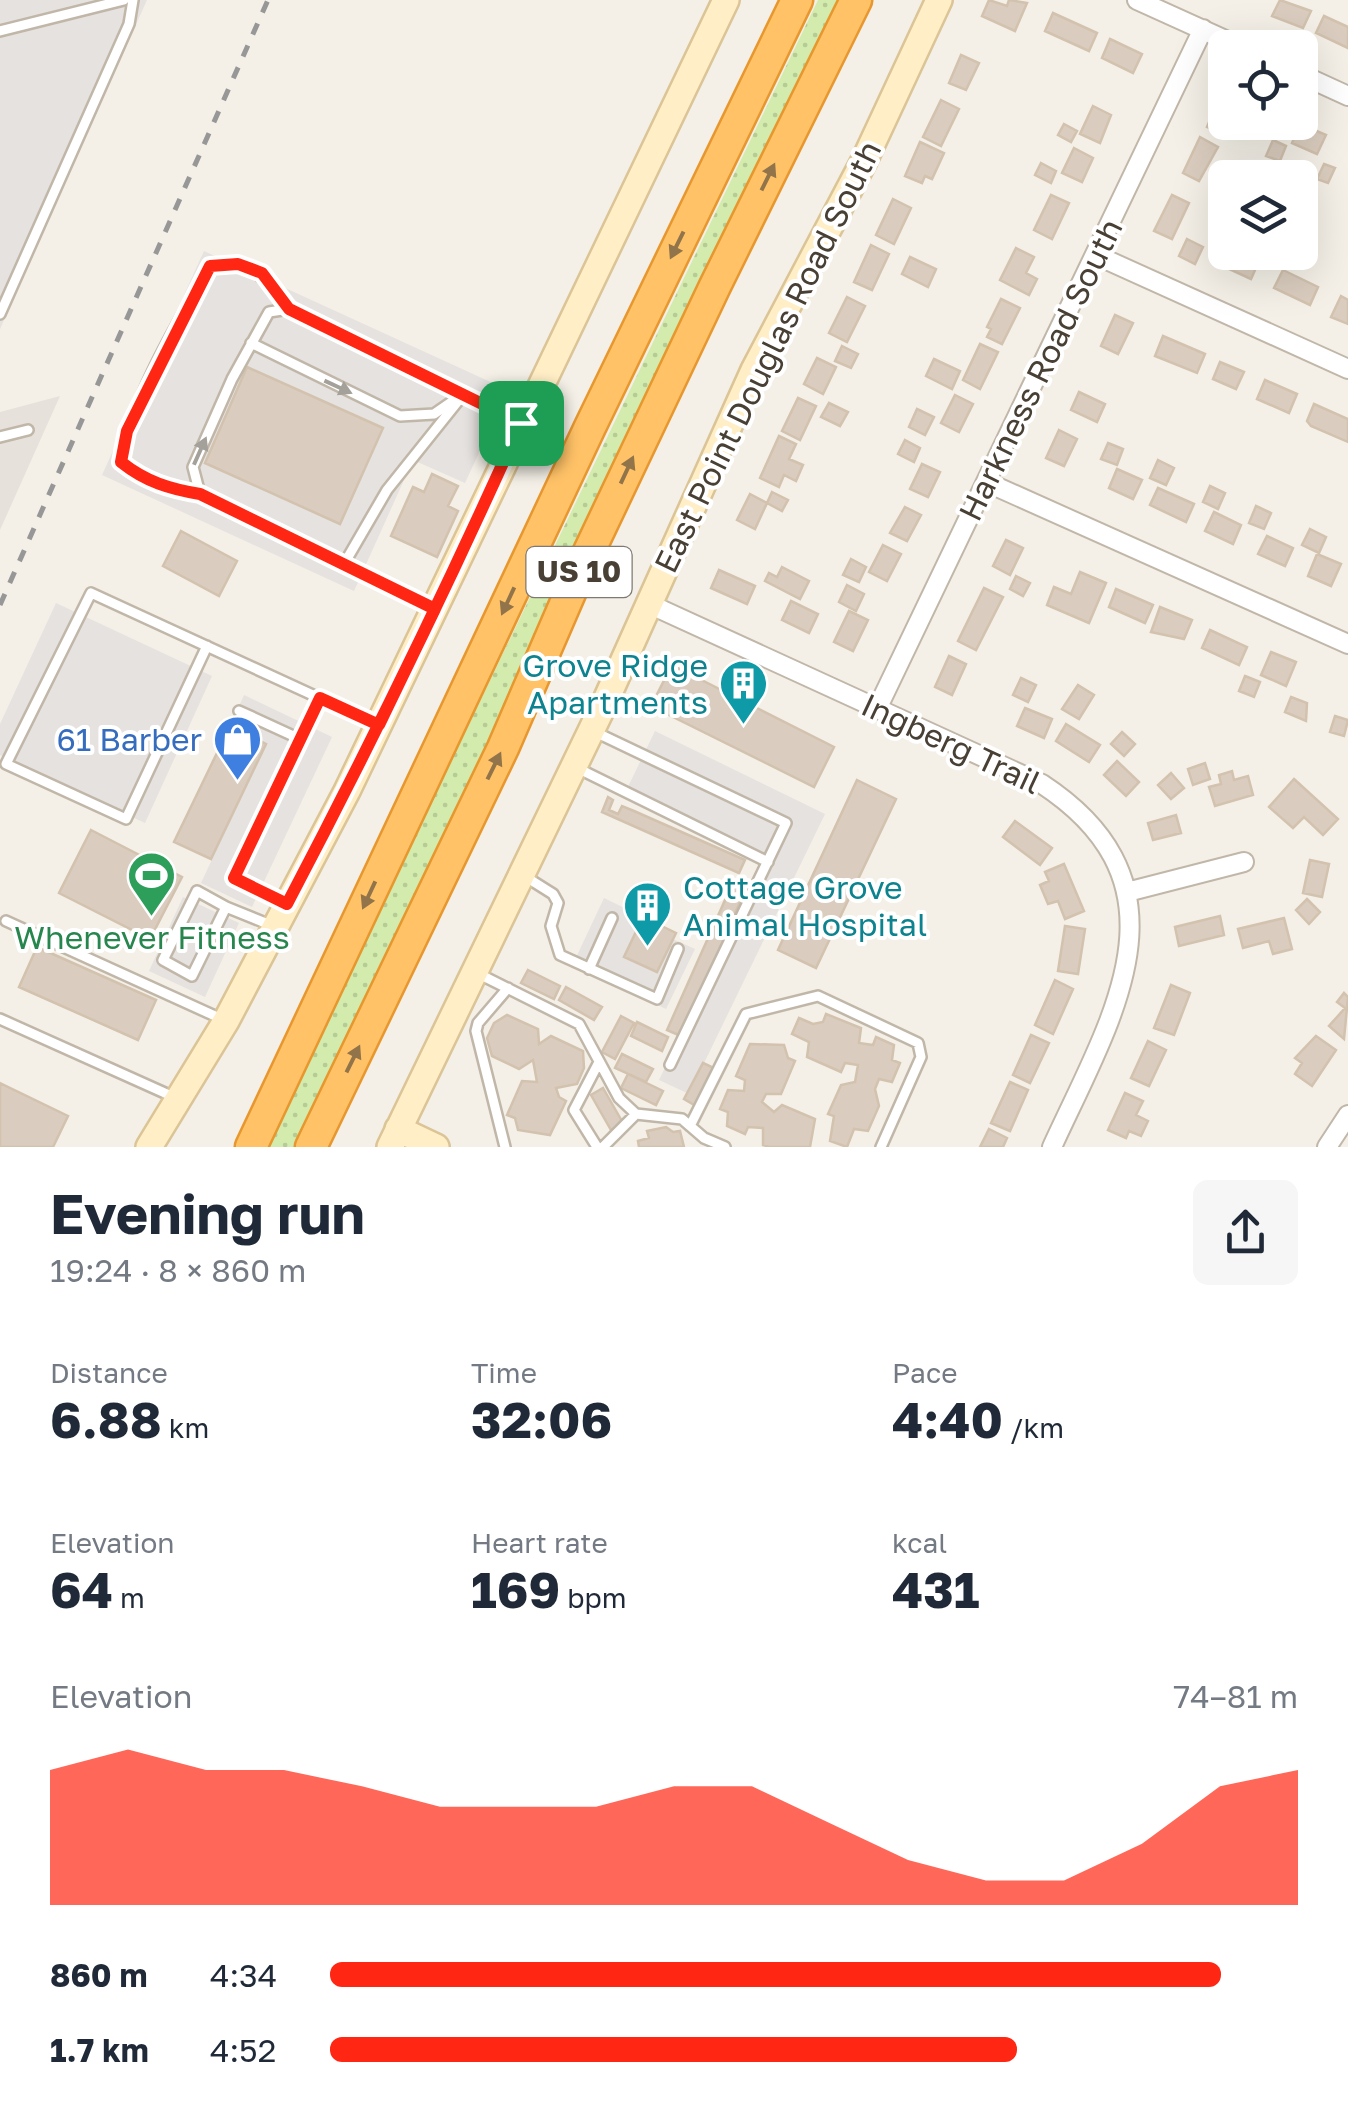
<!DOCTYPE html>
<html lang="en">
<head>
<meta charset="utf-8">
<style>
  :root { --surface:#fff; --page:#f6f6f7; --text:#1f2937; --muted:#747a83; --accent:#ff2713 }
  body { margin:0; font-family:"Golos Text",sans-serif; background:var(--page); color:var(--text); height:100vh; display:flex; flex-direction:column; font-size:38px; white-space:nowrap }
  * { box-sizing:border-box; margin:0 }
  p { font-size:32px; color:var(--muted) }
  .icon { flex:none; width:55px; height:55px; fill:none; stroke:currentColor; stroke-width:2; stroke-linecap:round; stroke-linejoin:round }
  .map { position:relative; height:1147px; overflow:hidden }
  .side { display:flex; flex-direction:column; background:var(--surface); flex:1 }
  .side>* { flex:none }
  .tools { position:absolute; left:1208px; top:30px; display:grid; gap:20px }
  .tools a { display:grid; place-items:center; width:110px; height:110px; border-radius:15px; background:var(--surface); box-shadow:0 10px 40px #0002; font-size:50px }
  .pin { position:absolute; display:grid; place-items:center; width:85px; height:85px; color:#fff; margin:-42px; border-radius:20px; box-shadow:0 5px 15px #0006 }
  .round { display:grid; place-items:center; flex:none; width:105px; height:105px; border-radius:15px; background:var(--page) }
  .overview { display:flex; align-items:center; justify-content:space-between; height:170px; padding:0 50px }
  h1 { font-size:55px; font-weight:700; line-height:75px }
  .figures { display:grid; grid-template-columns:repeat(3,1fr); gap:15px; height:170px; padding:10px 50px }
  .figures div { display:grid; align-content:center }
  .figures b { font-size:50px; font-weight:700 }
  .figures small { font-size:28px; font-weight:400 }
  .figures p { font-size:28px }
  .chart { height:280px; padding:20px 50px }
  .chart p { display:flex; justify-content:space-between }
  .chart svg { width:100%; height:180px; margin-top:10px; fill:var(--accent); opacity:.7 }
  ul { padding:0 50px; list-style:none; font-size:32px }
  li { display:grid; grid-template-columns:160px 120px 1fr; align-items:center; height:75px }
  li i { height:25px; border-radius:12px; background:var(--accent) }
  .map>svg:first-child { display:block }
</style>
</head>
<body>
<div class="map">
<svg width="1348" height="1147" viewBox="0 0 1348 1147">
  <defs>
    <pattern id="grass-dots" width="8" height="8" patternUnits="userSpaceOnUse" patternTransform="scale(2.5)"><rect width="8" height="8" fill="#d3ebad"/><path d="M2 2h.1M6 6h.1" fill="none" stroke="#b7cb95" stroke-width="1.8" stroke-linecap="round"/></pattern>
  </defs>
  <rect width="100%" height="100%" fill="#f4f0e7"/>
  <!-- industrial -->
  <path fill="#e7e1dc" d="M60,396L0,530V412Z"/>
  <!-- grass -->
  <path fill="url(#grass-dots)" d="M818,0H847L296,1147H265Z"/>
  <!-- parking -->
  <path fill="#e5e2df" d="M0,0H147L0,329Z
    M204,251L508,390L465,483L413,460L354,591L102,475Z
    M56,603L212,676L145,823L0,755V724Z
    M244,695L332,737L252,907L201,883L266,744L230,726Z
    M655,731L825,814L689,1094L659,1080L764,864L624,795Z
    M183,897L239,923L205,997L149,971Z
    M604,898L643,917L625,957L656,972L673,939L695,949L666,1009L573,964Z"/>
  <!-- building -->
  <path fill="#dacdbf" stroke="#d2c2ae" stroke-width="2.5" d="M989,0L1007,6L1009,0L1027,3L1015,31L982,16Z
    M1280,0L1311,11L1303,28L1272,16Z
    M1053,13L1097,33L1089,51L1045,31Z
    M1324,16L1348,27V48L1316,33Z
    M1110,39L1142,54L1133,73L1102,58Z
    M961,55L979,63L966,90L949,83Z
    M1224,87L1225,122L1234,124L1227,137L1207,127Z
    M941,100L959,109L941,146L923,137Z
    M1093,106L1111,115L1100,143L1080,134Z
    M1064,124L1077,131L1071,142L1058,135Z
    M1300,124L1326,135L1317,154L1292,143Z
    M1200,137L1218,147L1199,181L1183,173Z
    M1273,140L1286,146L1280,161L1266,156Z
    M920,142L944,153L932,179L925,176L922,183L905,176Z
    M1074,148L1093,158L1082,182L1062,173Z
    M1041,163L1056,171L1051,183L1035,175Z
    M1324,164L1335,168L1328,183L1317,179Z
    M1051,195L1069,203L1052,239L1034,230Z
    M1172,195L1189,203L1172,239L1154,231Z
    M893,199L911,208L894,244L876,235Z
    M1187,239L1203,247L1195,264L1179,256Z
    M871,245L889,254L872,290L854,282Z
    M1016,248L1034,257L1026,273L1037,279L1029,295L1000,280Z
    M1231,252L1259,261L1251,279L1225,267Z
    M910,257L936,269L928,287L902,274Z
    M1283,270L1318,287L1310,305L1274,288Z
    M1341,296L1348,300V324L1331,317Z
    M847,297L865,306L847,342L829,333Z
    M1001,299L1020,308L1002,344L987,337L991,329L987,327Z
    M1115,315L1133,323L1118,354L1101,346Z
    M1163,336L1205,354L1197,373L1155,356Z
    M980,344L998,352L980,389L963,380Z
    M842,346L858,354L851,368L835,361Z
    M817,358L836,367L823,394L804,384Z
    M934,359L960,371L952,389L926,376Z
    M1220,362L1244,372L1236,389L1213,379Z
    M247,367L383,428L340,524L205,463Z
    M1265,380L1297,394L1289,413L1257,399Z
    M1079,392L1105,404L1097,422L1071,410Z
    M955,395L973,404L959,432L941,423Z
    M798,398L816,406L800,440L782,431Z
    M829,403L848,412L840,426L821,417Z
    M1314,404L1348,419V442L1311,426L1307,421Z
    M917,409L934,417L925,435L909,427Z
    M1059,430L1077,439L1064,466L1046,458Z
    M779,436L796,444L789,459L803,465L796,481L784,475L779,487L760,478Z
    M905,440L920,448L914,462L898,454Z
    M1108,443L1123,449L1117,465L1101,459Z
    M1158,460L1174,468L1166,485L1150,478Z
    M922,464L940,472L928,497L910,489Z
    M1117,469L1142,480L1133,499L1109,488Z
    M432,474L458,486L448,506L458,511L437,557L391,536L413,487L424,492Z
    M1210,486L1225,493L1218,509L1203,502Z
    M1158,488L1194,504L1186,522L1150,505Z
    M772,492L788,500L782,511L767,503Z
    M750,494L767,503L755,529L737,520Z
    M1256,506L1271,513L1264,529L1249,523Z
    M905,507L921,515L907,541L890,533Z
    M1214,512L1241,525L1233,544L1205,531Z
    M1310,529L1326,537L1319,553L1302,545Z
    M181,531L237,561L219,596L163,566Z
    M1267,536L1293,548L1285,566L1258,554Z
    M1006,540L1023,548L1010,575L993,566Z
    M883,545L901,554L887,581L869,572Z
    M1317,554L1341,564L1331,586L1308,576Z
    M851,559L866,567L859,582L843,575Z
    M782,567L809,581L800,599L765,581L769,573L777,577Z
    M719,570L755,586L747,604L711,588Z
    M1080,572L1106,583L1089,623L1047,605L1054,587L1071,594Z
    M1016,576L1030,583L1023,596L1010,589Z
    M847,585L864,594L856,611L839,602Z
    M984,588L1003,597L976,650L958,641Z
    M1116,589L1153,605L1145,623L1109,607Z
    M791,601L818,614L809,633L782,620Z
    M1160,607L1192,620L1184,639L1151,632Z
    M849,611L868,620L853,651L834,642Z
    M1210,630L1247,647L1239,665L1202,648Z
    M1271,652L1296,662L1286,686L1261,675Z
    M949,656L966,664L952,695L935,687Z
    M672,665L834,747L814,787L651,706Z
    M1245,676L1260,682L1254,697L1239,691Z
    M1021,678L1036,685L1028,702L1013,695Z
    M1078,685L1094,695L1079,719L1062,709Z
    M1291,697L1307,703L1306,721L1285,712Z
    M1025,708L1052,719L1044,738L1017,726Z
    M1335,716L1348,720L1344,736L1330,732Z
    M1066,724L1100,745L1089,762L1056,741Z
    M230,726L266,744L211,859L174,842Z
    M1122,732L1135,744L1124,756L1111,744Z
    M1117,761L1139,782L1126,796L1104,775Z
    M1205,763L1210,779L1193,785L1188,769Z
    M1232,771L1234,780L1248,776L1253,795L1215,806L1209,787L1221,784L1219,775Z
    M1171,773L1184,788L1171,799L1158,785Z
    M1294,779L1338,819L1323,835L1304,817L1293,828L1269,807Z
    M857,780L896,799L816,968L778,950Z
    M608,797L613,800L609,810L618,814L622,806L634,811L745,860L739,873L602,812Z
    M1176,815L1181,833L1153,840L1148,823Z
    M1015,821L1052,848L1040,865L1003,837Z
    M91,830L182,877L150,939L59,893Z
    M1310,860L1329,864L1322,897L1303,893Z
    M1064,864L1084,911L1065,919L1058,901L1048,904L1040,885L1049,881L1045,872Z
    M734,880L747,886L681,1036L667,1030Z
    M1307,899L1320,912L1309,924L1296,910Z
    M1220,916L1224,935L1179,946L1175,927Z
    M643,917L676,933L657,972L624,957Z
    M1284,918L1292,949L1273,954L1269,941L1243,948L1238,929Z
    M1065,926L1085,929L1078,974L1058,971Z
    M37,947L156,1000L138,1040L19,987Z
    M528,970L560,986L554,999L521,983Z
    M1055,980L1073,989L1053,1034L1035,1025Z
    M1171,985L1190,993L1174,1035L1154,1028Z
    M566,987L602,1007L594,1020L559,1000Z
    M1344,993L1348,997L1344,1039L1329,1026L1345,1008L1337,1002Z
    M826,1014L861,1028L859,1043L873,1045L876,1037L894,1045L892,1060L900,1063L892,1082L879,1079L875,1089L879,1106L868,1131L854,1129L847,1147L830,1141L834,1116L828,1114L841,1085L855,1082L858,1065L845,1063L841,1072L807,1057L809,1042L792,1034L799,1018L813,1024L823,1022Z
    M507,1015L538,1029L539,1044L551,1036L583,1051L584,1068L577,1084L556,1088L559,1097L566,1101L550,1135L518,1130L515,1118L507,1115L522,1081L537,1082L533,1060L519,1069L492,1056L487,1038L494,1023Z
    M621,1016L634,1023L615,1059L602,1052Z
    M637,1022L668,1037L662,1051L631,1036Z
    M1031,1035L1049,1043L1030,1083L1013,1075Z
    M1316,1036L1336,1050L1312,1086L1295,1074L1302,1063L1295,1058Z
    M1148,1041L1166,1050L1149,1086L1131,1078Z
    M750,1044L784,1045L788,1058L795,1061L781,1094H766L762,1102L774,1112L782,1105L815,1119L810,1147H769L763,1145V1128L748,1127L745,1134L727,1126L728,1112L720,1109L728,1090L744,1091L745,1080L736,1076Z
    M622,1054L653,1069L646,1082L615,1068Z
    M703,1063L716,1069L696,1106L684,1099Z
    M628,1074L663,1091L656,1105L621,1088Z
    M1010,1082L1028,1090L1010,1131L991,1123Z
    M0,1083L68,1116L53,1147H0Z
    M603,1088L623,1123L611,1130L591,1095Z
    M1125,1093L1143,1101L1136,1115L1148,1121L1141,1136L1129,1131L1126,1138L1108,1130Z
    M666,1127L673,1132L680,1131L684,1147H639L638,1141L649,1138L647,1131Z
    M989,1129L1007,1138L1003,1147H980Z"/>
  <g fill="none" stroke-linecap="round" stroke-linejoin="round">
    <defs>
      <path id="lane" d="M0,31L124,0
        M0,314L129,24L133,0
        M251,343L400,416L434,414L463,394
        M0,437L28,430
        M200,494C170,489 145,482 121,462C134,394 176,326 210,266C252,262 265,276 289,309
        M344,564L387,490L459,400
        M432,608L200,494L193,467L232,379L269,312L289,309L521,423
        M207,646L126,819L6,764L91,593L376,724
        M239,711L300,739
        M593,731L786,823L670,1065
        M575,767L768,862
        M526,877L553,894L558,903L551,926L560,955L657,999L678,949
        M286,903L234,878L320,698
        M226,907L197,891L163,960L192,976L226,907L273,926
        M6,921L224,1020
        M589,969L612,918
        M475,972L579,1024L619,1098L636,1114L682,1119L704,1138L725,1147
        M0,1019L176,1098
        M690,1126L746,1014L818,996L918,1043L921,1057L881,1147
        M505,1147L476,1031L478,1023L508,988
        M597,1147L574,1110L599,1062
        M603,1147L636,1114"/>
      <path id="street" d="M1137,0L1243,48
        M1300,74L1348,96
        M1098,256L1348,369
        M986,482L1348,644
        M649,604L1042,784C1197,886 1111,1018 1052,1147
        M877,709L1203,29
        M1127,892L1244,862
        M1327,1147L1348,1115"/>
      <path id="secondary" d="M398,1129L436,1147
        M149,1147L226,1021L347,791L726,0
        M390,1147L606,700L754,370L864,161L939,0"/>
      <path id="highway" d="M251,1147L590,427L797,0
        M311,1147L503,748L576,579L715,286L856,0"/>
    </defs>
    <!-- lane casing -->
    <use href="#lane" stroke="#c1b7a9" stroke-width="14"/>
    <!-- street casing -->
    <use href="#street" stroke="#c1b7a9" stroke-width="22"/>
    <!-- secondary casing -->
    <use href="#secondary" stroke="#dbc496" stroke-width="30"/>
    <!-- highway casing -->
    <use href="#highway" stroke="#e7972e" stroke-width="35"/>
    <!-- lane -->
    <use href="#lane" stroke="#fff" stroke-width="9"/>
    <!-- street -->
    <use href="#street" stroke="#fff" stroke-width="18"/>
    <!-- secondary -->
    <use href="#secondary" stroke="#ffeec6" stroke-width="25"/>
    <!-- highway -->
    <use href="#highway" stroke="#ffc267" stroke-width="30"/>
    <!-- rail -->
    <path stroke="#979797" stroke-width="5" stroke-dasharray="12 12" stroke-linecap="butt" d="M0,605L268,0"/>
  </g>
  <!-- one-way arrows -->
  <defs><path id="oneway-solid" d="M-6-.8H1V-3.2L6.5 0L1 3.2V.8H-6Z" transform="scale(2.5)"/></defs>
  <g fill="#917449">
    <use href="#oneway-solid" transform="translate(768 177) rotate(-64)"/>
    <use href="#oneway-solid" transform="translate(677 245) rotate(116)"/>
    <use href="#oneway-solid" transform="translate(627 470) rotate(-65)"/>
    <use href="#oneway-solid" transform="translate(508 601) rotate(115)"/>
    <use href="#oneway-solid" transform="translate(494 766) rotate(-64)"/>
    <use href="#oneway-solid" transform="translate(369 895) rotate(115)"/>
    <use href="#oneway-solid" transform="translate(353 1059) rotate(-64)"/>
  </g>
  <g fill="#a4a09a">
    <use href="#oneway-solid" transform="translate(338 387) rotate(25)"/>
    <use href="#oneway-solid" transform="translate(200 451) rotate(-66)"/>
  </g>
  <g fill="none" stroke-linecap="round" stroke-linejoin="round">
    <defs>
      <path id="route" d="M521,423L289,309L262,273L238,264L210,266L127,431L121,462C146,482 170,489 200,494L435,609L379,725L320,698L234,878L287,904C370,746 448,586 521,423"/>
    </defs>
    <!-- route casing -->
    <use href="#route" stroke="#fff" stroke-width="20"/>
    <!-- route -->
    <use href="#route" stroke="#ff2713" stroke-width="12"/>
  </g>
  <!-- icons -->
  <defs>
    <symbol id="building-pin" viewBox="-11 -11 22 30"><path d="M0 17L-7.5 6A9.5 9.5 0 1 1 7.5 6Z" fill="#0f9aa8" stroke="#fff"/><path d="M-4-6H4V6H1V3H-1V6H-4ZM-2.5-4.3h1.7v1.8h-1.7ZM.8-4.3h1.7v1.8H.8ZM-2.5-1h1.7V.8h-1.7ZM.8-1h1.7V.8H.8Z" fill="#fff"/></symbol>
    <symbol id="shop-pin" viewBox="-11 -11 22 30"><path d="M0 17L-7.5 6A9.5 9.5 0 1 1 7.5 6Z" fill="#3f7fe0" stroke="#fff"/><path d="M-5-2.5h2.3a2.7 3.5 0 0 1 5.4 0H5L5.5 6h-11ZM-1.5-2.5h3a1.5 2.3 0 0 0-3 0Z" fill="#fff"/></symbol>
    <symbol id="stadium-pin" viewBox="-11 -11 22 30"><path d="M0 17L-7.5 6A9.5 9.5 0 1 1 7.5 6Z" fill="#2e9e5b" stroke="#fff"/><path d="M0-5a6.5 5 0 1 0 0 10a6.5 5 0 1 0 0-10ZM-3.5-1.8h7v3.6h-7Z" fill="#fff"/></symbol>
  </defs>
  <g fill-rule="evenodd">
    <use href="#building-pin" x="716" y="656" width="55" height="75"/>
    <use href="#shop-pin" x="210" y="712" width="55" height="75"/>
    <use href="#stadium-pin" x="124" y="848" width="55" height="75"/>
    <use href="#building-pin" x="620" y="878" width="55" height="75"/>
  </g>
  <g text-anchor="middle" stroke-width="8" stroke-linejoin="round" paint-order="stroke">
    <!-- shield labels -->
    <rect fill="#fff" stroke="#7f7972" stroke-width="2.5" x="526.5" y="547" width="105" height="50" rx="8"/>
    <g font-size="30" font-weight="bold" fill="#484035">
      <text x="579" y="582">US 10</text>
    </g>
    <!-- street labels -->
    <g font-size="32" fill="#484035" stroke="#fff">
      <text transform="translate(768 357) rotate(-64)" y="11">East Point Douglas Road South</text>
      <text transform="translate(1041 370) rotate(-64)" y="11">Harkness Road South</text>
      <text transform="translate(951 744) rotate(25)" y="11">Ingberg Trail</text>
    </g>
    <!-- culture labels -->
    <g font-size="32" fill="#0d838f" stroke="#fff" text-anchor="end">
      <text x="708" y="677">Grove Ridge<tspan x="708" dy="37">Apartments</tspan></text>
      <text x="683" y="899" text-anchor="start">Cottage Grove<tspan x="683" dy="37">Animal Hospital</tspan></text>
    </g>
    <!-- shop labels -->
    <g font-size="32" fill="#366cbe" stroke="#fff" text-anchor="end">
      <text x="202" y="751">61 Barber</text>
    </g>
    <!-- leisure labels -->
    <g font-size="32" fill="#27864d" stroke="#fff">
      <text x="152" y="949">Whenever Fitness</text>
    </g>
  </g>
</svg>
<div class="tools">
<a><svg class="icon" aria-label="locate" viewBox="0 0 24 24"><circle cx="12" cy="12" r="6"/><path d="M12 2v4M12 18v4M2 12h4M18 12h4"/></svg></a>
<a><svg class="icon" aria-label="layers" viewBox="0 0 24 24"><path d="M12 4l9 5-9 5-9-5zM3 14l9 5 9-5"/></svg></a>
</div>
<div class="pin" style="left:521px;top:423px;background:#1e9e55"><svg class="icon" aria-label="arrive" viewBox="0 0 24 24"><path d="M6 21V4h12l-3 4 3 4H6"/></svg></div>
</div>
<section class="side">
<div class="overview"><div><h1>Evening run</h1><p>19:24 · 8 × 860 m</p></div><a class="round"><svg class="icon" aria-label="share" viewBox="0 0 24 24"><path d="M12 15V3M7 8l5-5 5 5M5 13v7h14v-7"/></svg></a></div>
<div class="figures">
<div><p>Distance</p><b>6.88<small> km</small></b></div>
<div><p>Time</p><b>32:06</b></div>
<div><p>Pace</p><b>4:40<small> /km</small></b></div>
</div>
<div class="figures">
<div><p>Elevation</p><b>64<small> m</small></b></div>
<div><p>Heart rate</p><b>169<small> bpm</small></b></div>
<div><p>kcal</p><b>431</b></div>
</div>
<div class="chart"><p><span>Elevation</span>74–81 m</p>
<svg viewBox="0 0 160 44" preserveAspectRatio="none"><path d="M0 44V11L10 6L20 11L30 11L40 15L50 20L60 20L70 20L80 15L90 15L100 24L110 33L120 38L130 38L140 29L150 15L160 11V44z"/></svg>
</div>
<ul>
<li><b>860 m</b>4:34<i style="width:92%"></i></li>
<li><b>1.7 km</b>4:52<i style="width:71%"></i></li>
</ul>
</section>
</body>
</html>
